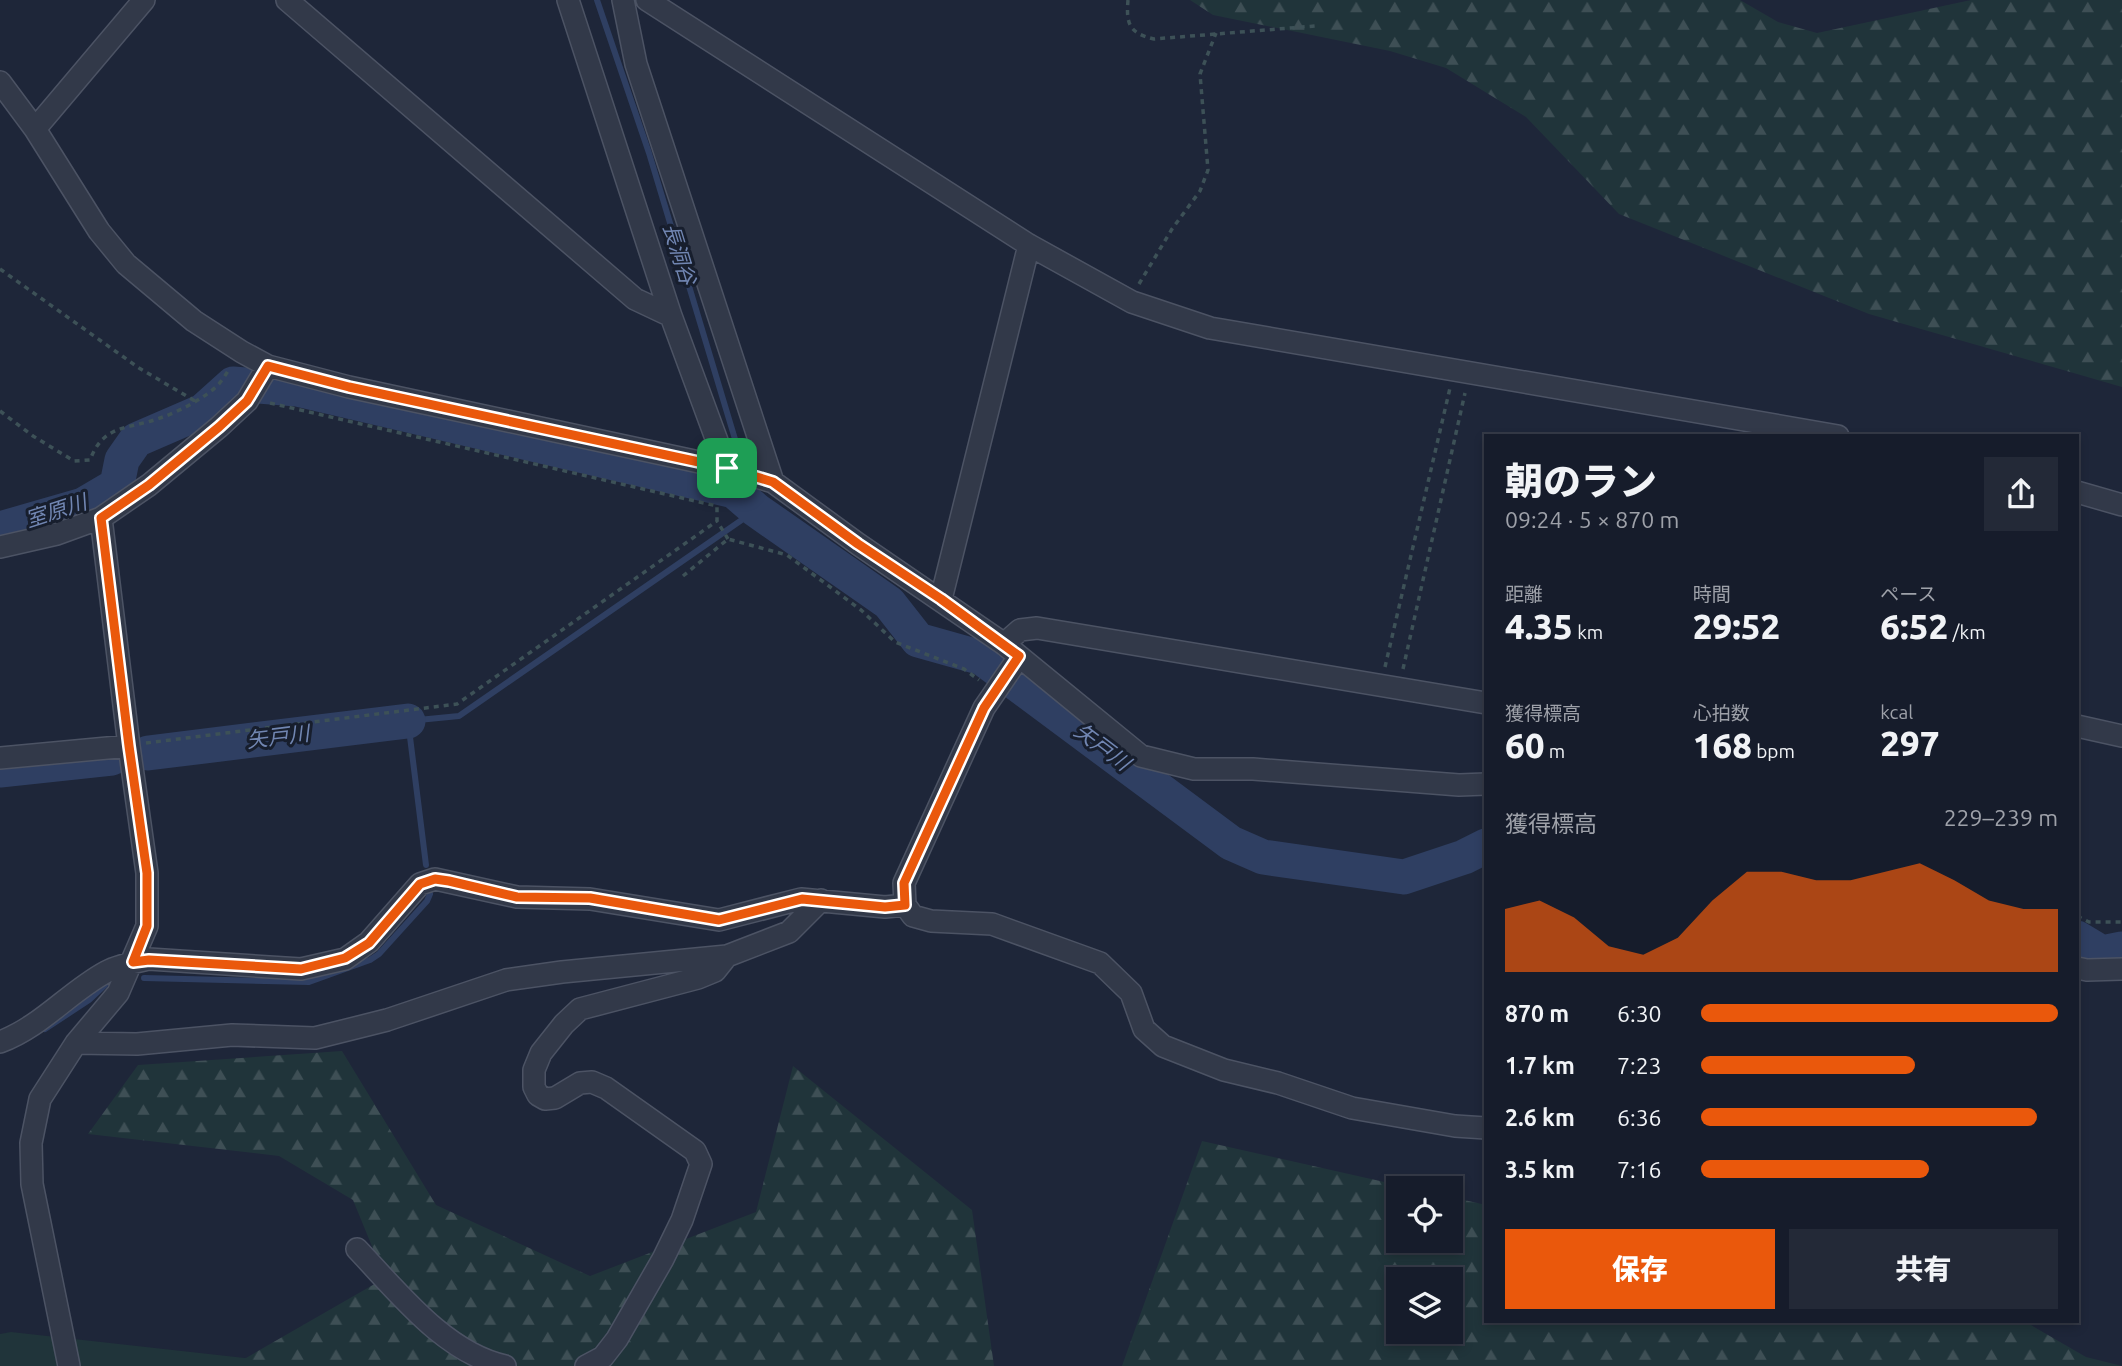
<!DOCTYPE html>
<html lang="ja">
<head>
<meta charset="utf-8">
<style>
  :root { --surface:#161c2b; --page:#232937; --text:#f1f3f6; --muted:#9ea1a9; --line:#353a47; --accent:#ea580c }
  body { margin:0; font-family:Ubuntu,"Noto Sans JP",sans-serif; background:var(--page); color:var(--text); height:100vh; display:flex; flex-direction:column; font-size:26px; white-space:nowrap }
  * { box-sizing:border-box; margin:0 }
  p { font-size:23px; color:var(--muted) }
  .icon { flex:none; width:38px; height:38px; fill:none; stroke:currentColor; stroke-width:2; stroke-linecap:round; stroke-linejoin:round }
  .map { position:relative; flex:1; overflow:hidden }
  .sheet { position:absolute; left:1484px; top:434px; width:595px; height:889px; display:flex; flex-direction:column; background:var(--surface); border-radius:0px; box-shadow:0 4px 10px #0003,0 0 0 2px var(--line) }
  .sheet>* { flex:none }
  .tools { position:absolute; left:1386px; top:1176px; display:grid; gap:14px }
  .tools a { display:grid; place-items:center; width:77px; height:77px; border-radius:0px; background:var(--surface); box-shadow:0 4px 10px #0003,0 0 0 2px var(--line); font-size:35px }
  .pin { position:absolute; display:grid; place-items:center; width:60px; height:60px; color:#fff; margin:-30px; border-radius:14px; box-shadow:0 4px 10px #0006 }
  .round { display:grid; place-items:center; flex:none; width:74px; height:74px; border-radius:0px; background:var(--page) }
  .head { display:flex; align-items:center; justify-content:space-between; height:119px; padding:0 21px }
  h1 { font-size:38px; font-weight:800; line-height:52px }
  .metrics { display:grid; grid-template-columns:repeat(3,1fr); gap:10px; height:119px; padding:7px 21px }
  .metrics div { display:grid; align-content:center }
  .metrics b { font-size:35px; font-weight:800 }
  .metrics small { font-size:19px; font-weight:400 }
  .metrics p { font-size:19px }
  .chart { height:196px; padding:14px 21px }
  .chart p { display:flex; justify-content:space-between }
  .chart svg { width:100%; height:126px; margin-top:7px; fill:var(--accent); opacity:.7 }
  .action { display:flex; gap:14px; margin-top:auto; padding:14px 21px }
  .action a { flex:1; height:80px; border-radius:0px; background:var(--accent); color:#fff; font-size:28px; font-weight:800; line-height:80px; text-align:center }
  .action a+a { background:var(--page); color:var(--text) }
  ul { padding:0 21px; list-style:none; font-size:23px }
  li { display:grid; grid-template-columns:112px 84px 1fr; align-items:center; height:52px }
  li i { height:18px; border-radius:9px; background:var(--accent) }
  .map>svg:first-child { display:block }
</style>
</head>
<body>
<div class="map">
<svg width="2122" height="1366" viewBox="0 0 2122 1366">
  <defs>
    <pattern id="forest-firs" width="22" height="20" patternUnits="userSpaceOnUse" patternTransform="scale(1.75)"><rect width="22" height="20" fill="#20343a"/><path d="M5 1l3.5 6h-7zM16 11l3.5 6h-7z" fill="#3e4f55"/></pattern>
  </defs>
  <rect width="100%" height="100%" fill="#1e2639"/>
  <!-- grass -->
  <path fill="#20343a" d="M11,1332L317,1366H0V1334Z"/>
  <!-- forest -->
  <path fill="url(#forest-firs)" fill-rule="evenodd" d="M1190,0H1740L1778,22L1817,33L1971,0H2122V387L1869,314L1619,214L1526,117L1446,68L1390,51L1213,15Z
    M342,1051L436,1205L590,1276L756,1212L793,1066L972,1210L994,1366H232L385,1278L353,1200L279,1156L88,1134L138,1065Z
    M1202,1141L1411,1188H1398V1241H1451V1197L1486,1205V1321H1602L1604,1324L1612,1321H2024L2086,1357L2122,1366H1122ZM1451,1279V1332H1398V1279Z"/>
  <g fill="none" stroke-linecap="round" stroke-linejoin="round">
    <!-- stream -->
    <path stroke="#2f3f62" stroke-width="6" d="M597,0L649,153L744,469
      M426,865L408,721L459,716L756,510L747,479
      M144,978L309,982L370,960L379,954L427,901L430,894
      M45,1029L89,1000L105,985"/>
    <!-- river -->
    <path stroke="#2f3f62" stroke-width="35" d="M0,529L83,505L117,485L122,460L136,440L203,411L233,384L297,389L734,491L756,510L889,603L918,640L982,658L1231,843L1263,857L1404,877L1464,857L1486,846
      M148,753L408,721
      M0,770L112,758
      M2077,938L2102,953L2122,949"/>
    <defs>
      <path id="minor" d="M287,0L635,299L671,316L727,468
        M568,0L671,316
        M623,0L636,64L773,482
        M647,0L1029,245L1132,302L1210,328L1838,436
        M0,82L35,129L99,231L126,264L194,321L242,352L268,366L349,387L727,468L773,482L858,544L1004,644L1141,756L1194,769H1253L1459,785L1486,784
        M35,129L144,0
        M2077,492L2122,505
        M0,547L57,534L101,518L149,485L219,427L247,401L268,366
        M941,599L1029,245
        M1004,644L1020,630L1037,628L1486,703
        M2077,726L2122,736
        M0,758L129,746
        M905,905L904,883L984,708L1019,657
        M2077,968L2087,970L2122,969
        M0,1042C41,1027 69,992 106,972C119,965 135,962 149,959L301,969L345,959L369,942L420,884L435,879L517,897L590,899L719,920L801,899L885,907L905,905L913,916L931,921L992,924L1100,963L1131,993L1144,1029L1163,1046L1224,1070L1278,1083L1352,1108L1455,1126L1486,1128
        M76,1043L137,1044L232,1035L315,1038L387,1020L506,980L562,972L727,956
        M357,1249C398,1292 445,1353 505,1366
        M69,1366L32,1184L31,1143L40,1099L76,1043L118,993L147,926V873L129,746L101,518
        M586,1366L603,1357L617,1339L663,1259L682,1220L701,1164L695,1151L606,1088L592,1082L580,1083L555,1098L545,1099L538,1095L534,1087V1070L541,1053L564,1024L580,1009L698,978L715,971L727,956L789,932L821,900"/>
    </defs>
    <!-- minor casing -->
    <use href="#minor" stroke="#4c5364" stroke-width="24"/>
    <!-- path -->
    <path stroke="#3d5157" stroke-width="3.5" stroke-dasharray="5 5" stroke-linecap="butt" d="M1128,0C1126,24 1129,33 1154,39L1315,26
      M0,269L139,368L195,401
      M1139,284L1172,229L1200,191L1208,170L1200,74L1216,33
      M270,403L717,506V521L728,539
      M0,411L33,436L74,461L90,460C104,423 128,430 160,418C178,412 203,399 217,386C222,381 226,374 230,368
      M683,576L728,539L787,555L861,610L895,642L964,669L979,680
      M1385,667L1450,388
      M1403,669L1465,393
      M146,743L457,704L717,521
      M2077,916L2089,922H2122"/>
    <!-- minor -->
    <use href="#minor" stroke="#323949" stroke-width="21"/>
  </g>
  <g fill="none" stroke-linecap="round" stroke-linejoin="round">
    <defs>
      <path id="route" d="M268,366L349,387L727,468L773,482L858,544L941,599L1019,656L984,708L904,883L905,905L885,907L802,899L719,920L590,898L517,897L449,881L435,879L420,884L369,943L345,958L301,969L149,960L133,962L147,926V873L129,746L101,518L149,485L219,427L247,401Z"/>
    </defs>
    <!-- route casing -->
    <use href="#route" stroke="#fff" stroke-width="14"/>
    <!-- route -->
    <use href="#route" stroke="#ea580c" stroke-width="9"/>
  </g>
  <g text-anchor="middle" stroke-width="6" stroke-linejoin="round" paint-order="stroke">
    <!-- water labels -->
    <g font-size="21" font-style="italic" fill="#7186b2" stroke="#171e2d">
      <text transform="translate(679 254) rotate(73)" y="7">長洞谷</text>
      <text transform="translate(56 511) rotate(-18)" y="7">室原川</text>
      <text transform="translate(278 737) rotate(-7)" y="7">矢戸川</text>
      <text transform="translate(1102 747) rotate(37)" y="7">矢戸川</text>
    </g>
  </g>
</svg>
<div class="tools">
<a><svg class="icon" aria-label="locate" viewBox="0 0 24 24"><circle cx="12" cy="12" r="6"/><path d="M12 2v4M12 18v4M2 12h4M18 12h4"/></svg></a>
<a><svg class="icon" aria-label="layers" viewBox="0 0 24 24"><path d="M12 4l9 5-9 5-9-5zM3 14l9 5 9-5"/></svg></a>
</div>
<div class="pin" style="left:727px;top:468px;background:#1e9e55"><svg class="icon" aria-label="arrive" viewBox="0 0 24 24"><path d="M6 21V4h12l-3 4 3 4H6"/></svg></div>
<section class="sheet">
<div class="head"><div><h1>朝のラン</h1><p>09:24 · 5 × 870 m</p></div><a class="round"><svg class="icon" aria-label="share" viewBox="0 0 24 24"><path d="M12 15V3M7 8l5-5 5 5M5 13v7h14v-7"/></svg></a></div>
<div class="metrics">
<div><p>距離</p><b>4.35<small> km</small></b></div>
<div><p>時間</p><b>29:52</b></div>
<div><p>ペース</p><b>6:52<small> /km</small></b></div>
</div>
<div class="metrics">
<div><p>獲得標高</p><b>60<small> m</small></b></div>
<div><p>心拍数</p><b>168<small> bpm</small></b></div>
<div><p>kcal</p><b>297</b></div>
</div>
<div class="chart"><p><span>獲得標高</span>229–239 m</p>
<svg viewBox="0 0 160 44" preserveAspectRatio="none"><path d="M0 44V22L10 19L20 25L30 35L40 38L50 32L60 19L70 9L80 9L90 12L100 12L110 9L120 6L130 12L140 19L150 22L160 22V44z"/></svg>
</div>
<ul>
<li><b>870 m</b>6:30<i style="width:100%"></i></li>
<li><b>1.7 km</b>7:23<i style="width:60%"></i></li>
<li><b>2.6 km</b>6:36<i style="width:94%"></i></li>
<li><b>3.5 km</b>7:16<i style="width:64%"></i></li>
</ul>
<div class="action"><a>保存</a><a>共有</a></div>
</section>
</div>
</body>
</html>
